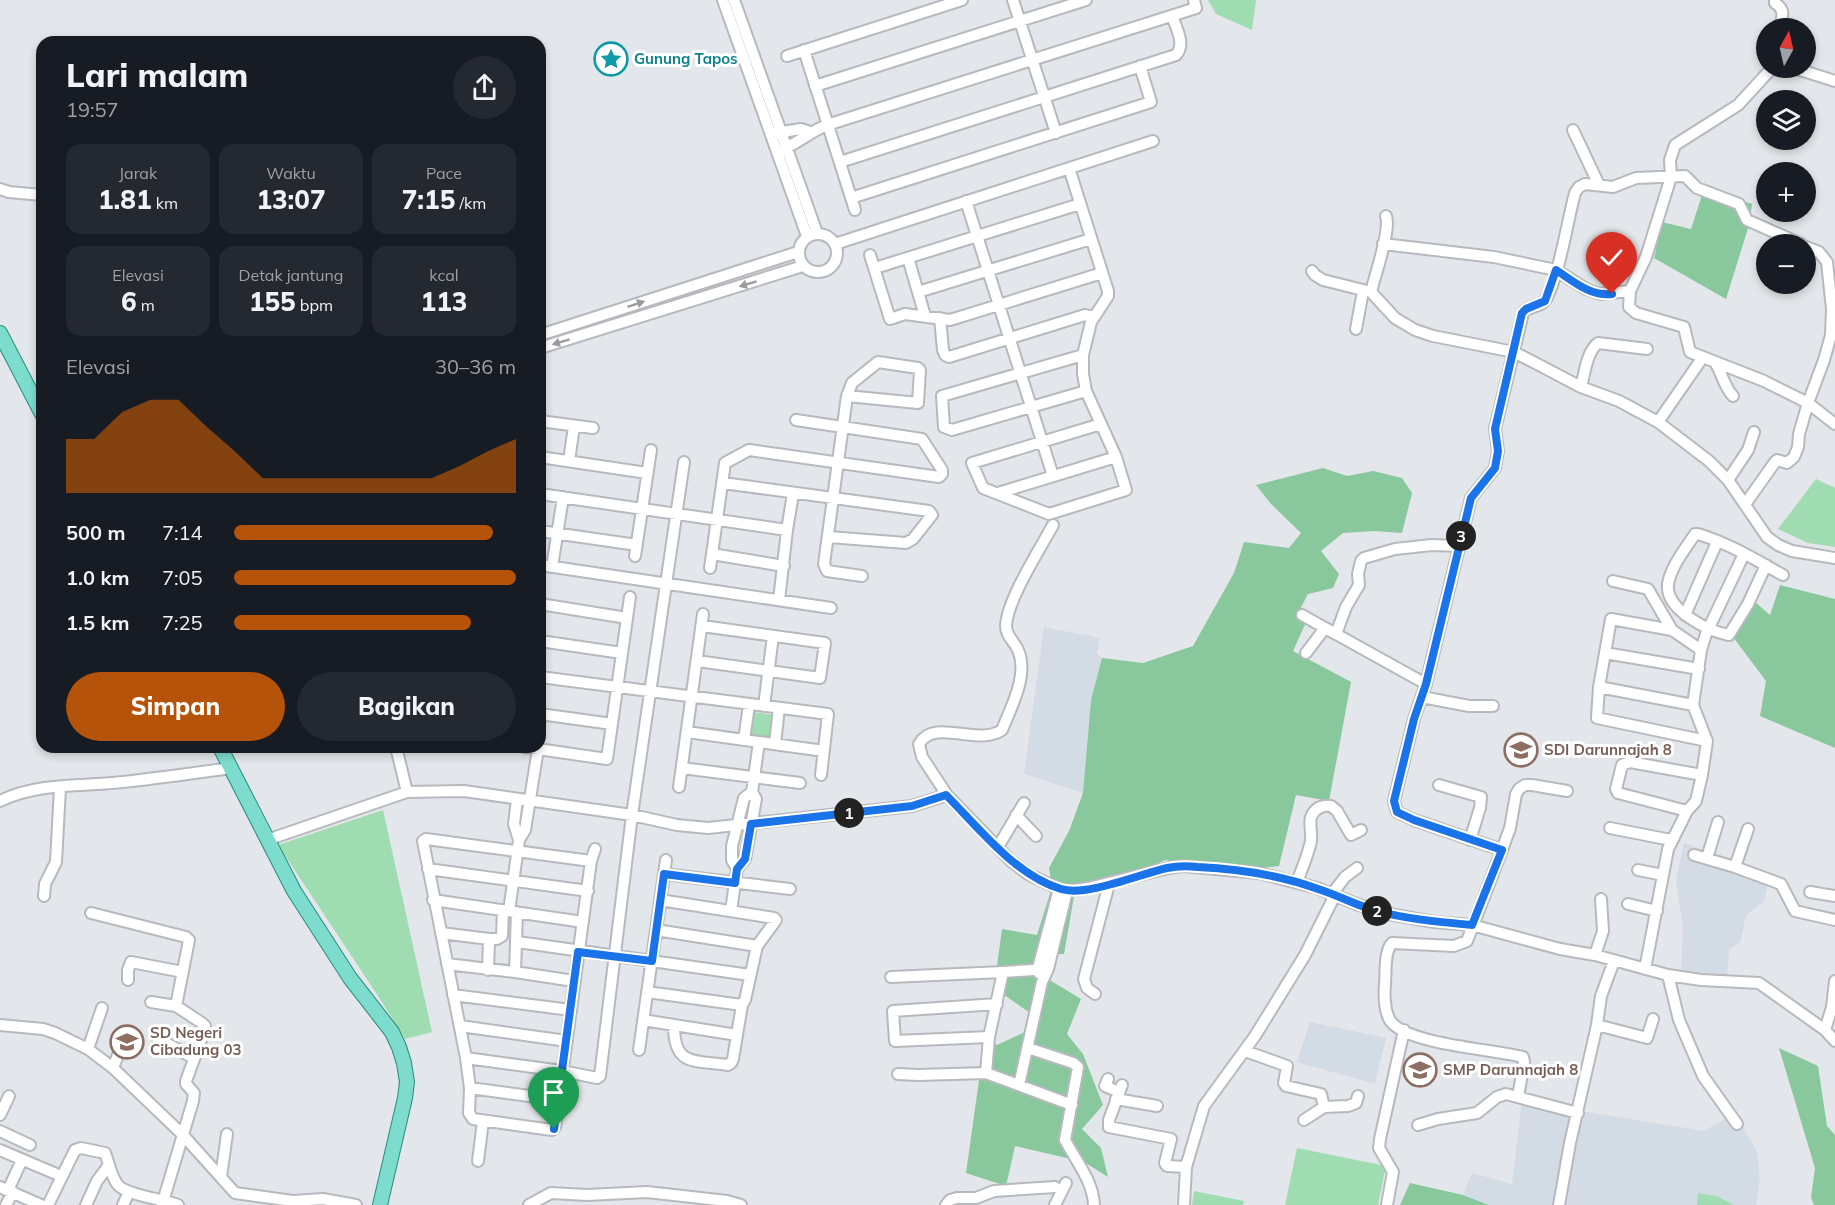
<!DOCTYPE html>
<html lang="id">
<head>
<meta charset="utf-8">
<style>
  :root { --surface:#171b24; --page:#242831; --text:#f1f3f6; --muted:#9ea1a6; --accent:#b45309 }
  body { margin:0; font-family:Mulish,sans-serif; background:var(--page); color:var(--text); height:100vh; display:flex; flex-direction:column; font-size:22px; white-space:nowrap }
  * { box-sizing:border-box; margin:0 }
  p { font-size:20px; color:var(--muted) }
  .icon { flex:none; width:33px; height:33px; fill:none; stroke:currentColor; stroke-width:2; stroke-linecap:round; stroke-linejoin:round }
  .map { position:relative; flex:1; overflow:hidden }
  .panel { position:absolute; left:36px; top:36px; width:510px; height:717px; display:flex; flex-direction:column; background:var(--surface); border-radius:18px; box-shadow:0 3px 9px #0003 }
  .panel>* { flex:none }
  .needle { width:39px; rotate:8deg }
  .controls { position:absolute; left:1756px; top:18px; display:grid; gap:12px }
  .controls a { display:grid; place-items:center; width:60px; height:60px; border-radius:50%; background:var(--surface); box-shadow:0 3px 9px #0003; font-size:30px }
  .pin { position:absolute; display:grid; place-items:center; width:51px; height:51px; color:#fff; margin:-62px -26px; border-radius:50% 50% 50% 0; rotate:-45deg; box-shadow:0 0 6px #0007 }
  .pin .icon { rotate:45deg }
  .km { position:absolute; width:30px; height:30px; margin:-15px; border-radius:50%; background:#222; color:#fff; font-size:16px; line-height:30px; text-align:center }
  .round { display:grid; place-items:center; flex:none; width:63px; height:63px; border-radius:32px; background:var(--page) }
  .summary { display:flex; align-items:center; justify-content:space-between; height:102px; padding:0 30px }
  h1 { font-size:33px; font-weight:800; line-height:45px }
  .stats { display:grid; grid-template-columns:repeat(3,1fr); gap:9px; height:102px; padding:6px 30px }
  .stats div { display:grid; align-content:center; border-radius:15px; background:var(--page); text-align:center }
  .stats b { font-size:26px; font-weight:800 }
  .stats small { font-size:16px; font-weight:400 }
  .stats p { font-size:16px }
  .chart { height:168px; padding:12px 30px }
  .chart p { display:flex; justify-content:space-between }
  .chart svg { width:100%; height:108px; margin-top:6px; fill:var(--accent); opacity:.7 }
  .button { display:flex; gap:12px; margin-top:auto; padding:12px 30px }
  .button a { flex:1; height:69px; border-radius:36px; background:var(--accent); color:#fff; font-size:24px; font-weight:800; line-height:69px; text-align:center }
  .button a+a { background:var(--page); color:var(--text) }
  ul { padding:0 30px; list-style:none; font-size:20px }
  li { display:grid; grid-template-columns:96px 72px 1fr; align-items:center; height:45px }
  li i { height:15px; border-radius:8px; background:var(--accent) }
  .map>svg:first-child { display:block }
</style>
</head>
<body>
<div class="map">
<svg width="1835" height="1205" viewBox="0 0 1835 1205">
  <rect width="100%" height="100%" fill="#e3e6ea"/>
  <!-- built -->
  <path fill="#d3dbe5" d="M1044,627L1100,638L1097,653L1102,658L1091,700L1083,793L1024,774Z
    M1684,843L1770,873L1764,901L1746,915L1740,943L1729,949L1727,978L1681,979L1683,927L1676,880Z
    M1310,1022L1386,1038L1375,1084L1297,1062Z
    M1523,1092L1582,1111L1704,1131L1735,1113L1757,1152L1760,1178L1756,1205H1734L1717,1196L1698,1193L1697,1205H1490L1463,1195L1472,1173L1512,1184Z"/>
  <!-- green -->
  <path fill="#a0dcb2" d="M1208,0H1256L1252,30L1216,14Z
    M1816,479L1835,488V547L1808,543L1778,529Z
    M753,712L775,715L771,739L749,736Z
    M383,810L432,1032L405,1039L382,1002L278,845Z
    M1297,1148L1386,1166L1378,1205H1285Z
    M1194,1191L1244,1201L1243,1205H1192Z
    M1698,1193L1717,1196L1734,1205H1697Z"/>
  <!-- forest -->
  <path fill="#89c89d" d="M1704,189L1752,204L1749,225L1726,299L1654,258L1662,222L1691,229Z
    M1323,468L1347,476L1373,471L1402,478L1412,493L1402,533L1374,531L1343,533L1321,551L1339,574L1333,588L1308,594L1298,613L1307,620L1293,651L1351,682L1329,801L1296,795L1279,866L1224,872L1166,860L1130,874L1076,885L1064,954H1041L1033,970L1081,999L1067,1034L1083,1054L1103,1105L1082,1129L1101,1148L1108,1177L1084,1162L1015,1146L1006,1186L966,1173L985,1037L997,1045L1023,1033L1033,1015L994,988L1002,929L1037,935L1052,887L1049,868L1069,831L1083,793L1091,700L1102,658L1143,663L1193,646L1234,573L1244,542L1289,548L1301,533L1271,504L1256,485Z
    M1780,585L1835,599V748L1760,716L1766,681L1727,629L1754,601L1770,615Z
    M1779,1048L1818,1066L1827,1126L1835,1135V1205H1814L1811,1197L1815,1168Z
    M1410,1183L1463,1195L1489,1205H1400Z"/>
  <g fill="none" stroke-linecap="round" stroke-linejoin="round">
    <defs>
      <path id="minor" d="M723,0L807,236
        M734,0L817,233
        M1013,0L1056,133
        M1775,0V3C1786,10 1782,17 1780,28
        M804,50L855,210
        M787,56L962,0
        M1772,68L1738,105L1675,145L1670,160L1671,177L1646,257L1630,291L1629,307L1636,313L1684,327L1690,352L1764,381L1808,403L1835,424
        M1794,68L1835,81
        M815,86L1086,0
        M1573,130L1599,185
        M776,133L801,129L810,132
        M777,152C796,145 809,132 827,125L1196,8L1194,0
        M840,162L1176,55C1186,44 1176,28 1172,16
        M1069,168L1108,291V296L1091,322L1083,355V374L1086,391L1116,457L1126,490L1049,514L983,488L972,463L1101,424
        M0,189L9,192L42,195
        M851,198L1151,102L1140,66
        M966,201L1053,476
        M799 253a19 19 0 1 1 38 0a19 19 0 1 1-38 0Z
        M835,244L1153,141
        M1383,244L1494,257L1556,270L1586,289L1600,294L1630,291
        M870,255L890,319L905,314L950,320L1102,273
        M908,258L925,316
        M875,268L1080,204
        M1312,271L1315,275L1323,280L1371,292L1395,318L1415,330L1433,336L1514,352L1581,387L1619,401L1658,422L1709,461L1728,480L1767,537L1778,545L1792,551L1835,558
        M918,292L1091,239
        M1371,292C1375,275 1391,230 1386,216
        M940,318L943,350L945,355L949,357L1085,315L1094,317
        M1356,329L1363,291
        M540,335L798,252
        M540,348L803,266
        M1083,355L942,396L944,427L952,430L1086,391
        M1715,362C1722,373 1724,387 1733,396
        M1581,387C1585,373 1586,353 1598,343L1647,349
        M847,396L918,403L920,370L918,368L878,362L852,383L847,396L824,564L827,571L862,576
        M540,421L593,428
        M1658,422L1703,357
        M540,457L647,473
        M569,461L574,426
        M1728,480L1748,450L1754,432
        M723,483L929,511L932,515L913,539L906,543L829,537
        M998,493L1116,457
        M540,494L787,530
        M1746,503L1775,462L1777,460L1787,463L1794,457L1798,447L1799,434L1808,403L1824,360L1831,335L1832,309L1827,262L1819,252L1806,247
        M540,531L637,545
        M712,554L784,566
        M635,556L651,450
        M540,565L831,608
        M1766,565L1748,604L1729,635C1708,631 1665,610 1668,584C1671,566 1686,548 1695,534H1698C1728,543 1756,560 1783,575
        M552,567L563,497
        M710,568L725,463L749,450L939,477L942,474V470L922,439L796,420
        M1613,581L1648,589L1672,630
        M779,600L787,530L793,494
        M540,604L627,618
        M1302,615L1325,628
        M1685,615L1717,542
        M540,641L622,653
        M1306,653L1325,628L1336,634
        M1605,653L1699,669
        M697,661L820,678L825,643L702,626
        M540,677L828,714L821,775
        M1426,684L1336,634L1346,607L1359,585L1358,574L1361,561L1364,558L1395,549L1432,545L1459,546
        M1599,687L1597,718L1707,741
        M1422,697L1469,706H1493
        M1693,705L1599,687L1611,619L1672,630L1701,650
        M764,706L773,636
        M540,714L612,724
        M687,732L824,751
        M744,740L749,705
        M775,744L779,708
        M396,747L407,792
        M524,747L607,759L630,597
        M682,768L800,783
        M1439,785L1481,797L1480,808L1470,840
        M679,787L703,614
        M947,795L922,757L919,744C935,717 976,747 1002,730C1011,707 1029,675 1018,650C1014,641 1006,636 1006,626C1007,600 1040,549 1053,525
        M517,799L514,824L519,840
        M0,801C34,784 75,786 113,783C153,779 192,773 232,768
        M1687,811L1618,793L1616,789L1622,765L1630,762L1702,775
        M1016,815L1036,836
        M1610,828L1671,840
        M267,840L407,792L464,791L632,815L677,825L708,828L912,806L947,795L1011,861L1028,874L1059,889L1067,891L1088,888L1168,868L1183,866L1259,873L1317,888L1359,905L1389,914L1434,922L1472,925L1560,949L1595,955L1668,975L1701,980L1759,983L1825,1030L1835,1041
        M998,847L1024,803
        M1502,850L1510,828L1516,794L1519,789L1525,785H1532L1567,791
        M1694,855L1735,867L1781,884L1795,911L1835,920
        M1707,858L1718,822
        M591,861L426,839L423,841L466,1058L470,1088L469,1113L473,1119L552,1130L555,1127L591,861L595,849
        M1735,867L1748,829
        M428,869L588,891
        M737,869L745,859L756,799L752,792L759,742
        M1638,870L1663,875
        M664,874L790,889
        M1297,882C1302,869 1308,855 1311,841C1312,833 1309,824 1311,817C1315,808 1322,805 1331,806L1337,811L1351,835L1361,830
        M1810,892L1835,896
        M1332,894L1345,877L1357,868
        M44,896L45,884L56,862L60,788
        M433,900L583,922
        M1628,904L1657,911
        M509,911L519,840L525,830L538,749
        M731,911L737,869L732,860V846L744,798L752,792
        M91,913L186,937L189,940L176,1006L202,1023L205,1026V1029L186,1081V1084L194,1093L193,1101L162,1205
        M656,930L757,946L776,920L774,918L660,900
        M441,933L489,939
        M518,942L750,975
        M1595,955L1603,931L1601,899
        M447,964L515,972L574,981
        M1645,969L1668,849L1687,811L1696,801L1702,775L1707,741L1693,705L1701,650L1706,634L1744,554
        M488,970L489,939H497L502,936L503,910
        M515,972L517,912
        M1039,973L1038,968L1059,889
        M1668,975L1679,1020L1703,1076L1737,1124
        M891,977L1003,972L1048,969
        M128,980V970L131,962L183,972
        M647,992L742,1005L745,1000L757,946
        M1095,994L1087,988L1084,979L1109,884
        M453,995L571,1010
        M151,1002L176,1006
        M643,1020L737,1035
        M0,1025L43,1029L55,1033L88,1049L113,1068L182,1134L235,1193L293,1201L323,1199L356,1205
        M1597,1025L1647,1038L1653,1019
        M460,1026L567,1041
        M674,1026C674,1067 695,1060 728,1065L731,1063L733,1059L742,1005
        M1825,1030L1832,1007L1835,981
        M989,1037L895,1041L893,1011L997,1004
        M158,1039L194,1058
        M1028,1048L1073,1063L1078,1067L1065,1140C1076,1161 1093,1181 1094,1205
        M88,1049L102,1008
        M639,1050L666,860
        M1245,1051L1287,1066L1284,1083L1286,1086L1321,1094L1324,1107L1304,1120
        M466,1058L562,1071L597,1078L600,1076L632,815L684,462
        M113,1068L121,1047
        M986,1073L1072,1105
        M898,1074L918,1075L986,1073L989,1037L1003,972
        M1108,1079L1105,1086L1119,1092
        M1019,1085L1042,982L1048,969L1067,891
        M1122,1085L1109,1120V1127L1171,1139L1165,1163L1167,1166L1186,1167
        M470,1088L559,1100
        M1518,1097L1524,1062L1523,1057C1491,1049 1415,1045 1393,1024C1384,1016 1384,994 1385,984C1386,972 1384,952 1392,943L1454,946L1467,941L1502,850L1414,820L1397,812L1394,801L1414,719L1426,684L1471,498L1495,468L1498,451L1495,429L1523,313C1528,305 1541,308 1546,299C1560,273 1567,222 1575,193L1579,187L1585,184L1613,187L1636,178L1685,176L1697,188L1739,204L1747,220L1801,244
        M1116,1099L1157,1106
        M1324,1107L1348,1106L1356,1103L1358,1096
        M0,1115L9,1096
        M1418,1125L1438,1119L1477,1113L1497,1097L1506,1094L1578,1113
        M0,1131L30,1145
        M0,1150L61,1176
        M478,1161L483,1121
        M221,1177L227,1134
        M0,1187L41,1205
        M8,1190L22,1160
        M6,1205L13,1192
        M48,1205L75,1150L81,1148L105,1153C109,1163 111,1177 118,1185C126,1195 163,1199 178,1205
        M86,1205L97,1181L109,1165
        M123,1205L129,1192
        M529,1205L551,1193L587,1195L647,1192L727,1201L741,1205
        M946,1205L950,1200L957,1198H976L994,1191L1055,1187
        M1055,1205L1066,1183
        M1184,1205L1186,1167L1204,1106L1255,1036L1305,955L1335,895
        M1387,1205L1393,1172L1379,1148L1380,1139L1404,1030
        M1559,1205L1570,1143L1597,1025L1601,996L1614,961"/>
      <path id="major" d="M0,333L42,414
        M220,747L294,891L350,978L392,1032L399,1047L404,1063L407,1082L405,1098L380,1205"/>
    </defs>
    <!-- minor casing -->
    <use href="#minor" stroke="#b6b9bd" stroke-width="14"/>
    <!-- major casing -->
    <use href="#major" stroke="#268c7d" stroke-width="16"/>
    <!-- minor -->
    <use href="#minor" stroke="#fff" stroke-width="10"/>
    <!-- major -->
    <use href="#major" stroke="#7edcce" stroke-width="14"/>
  </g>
  <!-- one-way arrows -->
  <defs><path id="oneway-solid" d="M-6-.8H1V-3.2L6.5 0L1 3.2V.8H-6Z" transform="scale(1.5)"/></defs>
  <g fill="#9c9c9d">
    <use href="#oneway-solid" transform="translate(748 284) rotate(163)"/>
    <use href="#oneway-solid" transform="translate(636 304) rotate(-18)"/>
    <use href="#oneway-solid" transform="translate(561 342) rotate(163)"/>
  </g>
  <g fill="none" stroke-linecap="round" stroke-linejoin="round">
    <defs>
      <path id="route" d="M554,1129L578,952L652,961L664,874L735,883L737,869L745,859L751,824L912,806L946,795C979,828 1016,876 1061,889C1086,897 1140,874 1167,868C1177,866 1188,866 1198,867C1239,869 1280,875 1318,889C1337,895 1354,904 1373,910C1405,919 1439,922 1472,925L1502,850L1414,820L1397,812L1394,801L1414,719L1426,684L1471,498L1495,468L1498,451L1495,429L1522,313L1526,309L1545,301L1556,270C1573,281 1591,297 1612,294"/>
    </defs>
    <!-- route casing -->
    <use href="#route" stroke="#fff" stroke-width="12"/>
    <!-- route -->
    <use href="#route" stroke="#1a73e8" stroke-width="8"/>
  </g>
  <!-- icons -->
  <defs>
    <symbol id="sight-ring" viewBox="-11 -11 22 22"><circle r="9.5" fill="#fff" stroke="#0f9aa8" stroke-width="1.5"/><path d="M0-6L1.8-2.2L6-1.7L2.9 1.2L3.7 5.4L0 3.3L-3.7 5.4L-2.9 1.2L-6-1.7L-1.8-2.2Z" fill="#0f9aa8"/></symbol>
    <symbol id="school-ring" viewBox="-11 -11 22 22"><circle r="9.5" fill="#fff" stroke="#8d6e63" stroke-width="1.5"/><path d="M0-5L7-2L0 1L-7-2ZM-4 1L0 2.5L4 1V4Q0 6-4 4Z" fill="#8d6e63"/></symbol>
  </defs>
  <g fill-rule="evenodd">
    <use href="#sight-ring" x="592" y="40" width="38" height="38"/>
    <use href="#school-ring" x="1502" y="731" width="38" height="38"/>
    <use href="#school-ring" x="108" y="1023" width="38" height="38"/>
    <use href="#school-ring" x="1401" y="1051" width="38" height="38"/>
  </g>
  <g text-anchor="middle" stroke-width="6" stroke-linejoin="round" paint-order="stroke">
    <!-- culture labels -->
    <g font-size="15" font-weight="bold" fill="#0d838f" stroke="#fff" text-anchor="start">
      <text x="634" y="64">Gunung Tapos</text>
    </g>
    <!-- education labels -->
    <g font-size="15" font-weight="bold" fill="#785e54" stroke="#fff" text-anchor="start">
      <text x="1544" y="755">SDI Darunnajah 8</text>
      <text x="150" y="1038">SD Negeri<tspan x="150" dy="17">Cibadung 03</tspan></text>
      <text x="1443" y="1075">SMP Darunnajah 8</text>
    </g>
  </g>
</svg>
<div class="controls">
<a><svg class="needle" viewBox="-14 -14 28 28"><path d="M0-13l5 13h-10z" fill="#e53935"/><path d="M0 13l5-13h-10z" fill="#9ea1a6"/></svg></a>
<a><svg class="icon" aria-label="layers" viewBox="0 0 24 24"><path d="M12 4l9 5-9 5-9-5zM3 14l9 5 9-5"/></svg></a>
<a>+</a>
<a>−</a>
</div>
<div class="pin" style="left:554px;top:1129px;background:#1e9e55"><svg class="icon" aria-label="arrive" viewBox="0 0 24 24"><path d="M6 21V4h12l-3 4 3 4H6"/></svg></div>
<div class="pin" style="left:1612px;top:294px;background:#d93025"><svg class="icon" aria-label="check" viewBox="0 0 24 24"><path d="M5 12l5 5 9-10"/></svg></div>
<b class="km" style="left:849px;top:813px">1</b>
<b class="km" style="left:1377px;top:911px">2</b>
<b class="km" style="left:1461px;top:536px">3</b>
<section class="panel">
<div class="summary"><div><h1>Lari malam</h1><p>19:57</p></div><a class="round"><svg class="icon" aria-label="share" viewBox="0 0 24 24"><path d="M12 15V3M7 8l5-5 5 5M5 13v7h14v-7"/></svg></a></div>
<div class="stats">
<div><p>Jarak</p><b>1.81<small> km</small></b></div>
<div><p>Waktu</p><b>13:07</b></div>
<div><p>Pace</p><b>7:15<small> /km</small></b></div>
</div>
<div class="stats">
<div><p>Elevasi</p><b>6<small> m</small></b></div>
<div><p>Detak jantung</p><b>155<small> bpm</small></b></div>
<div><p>kcal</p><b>113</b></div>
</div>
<div class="chart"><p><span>Elevasi</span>30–36 m</p>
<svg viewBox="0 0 160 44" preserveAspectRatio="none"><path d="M0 44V22L10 22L20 11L30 6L40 6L50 17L60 27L70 38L80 38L90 38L100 38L110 38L120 38L130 38L140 33L150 27L160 22V44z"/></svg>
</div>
<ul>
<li><b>500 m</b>7:14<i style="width:92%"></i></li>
<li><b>1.0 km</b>7:05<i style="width:100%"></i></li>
<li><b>1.5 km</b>7:25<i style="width:84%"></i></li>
</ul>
<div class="button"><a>Simpan</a><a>Bagikan</a></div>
</section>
</div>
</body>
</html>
